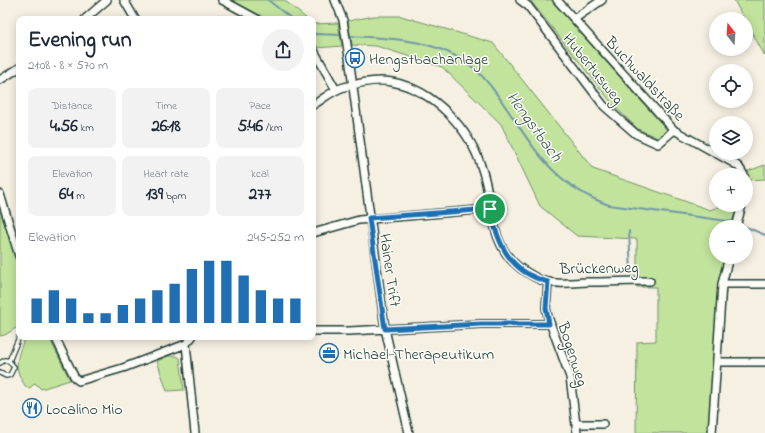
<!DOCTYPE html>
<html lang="en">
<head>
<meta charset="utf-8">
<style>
  :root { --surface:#fff; --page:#f2f2f3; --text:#1f2937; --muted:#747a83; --accent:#1f6fb2 }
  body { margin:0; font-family:"Indie Flower",sans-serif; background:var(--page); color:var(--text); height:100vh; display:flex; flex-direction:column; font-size:15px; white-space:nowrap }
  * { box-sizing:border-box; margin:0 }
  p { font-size:13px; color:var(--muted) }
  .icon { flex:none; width:22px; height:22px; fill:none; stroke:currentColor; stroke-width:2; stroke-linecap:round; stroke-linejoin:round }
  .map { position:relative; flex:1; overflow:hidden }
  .details { position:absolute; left:16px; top:16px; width:300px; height:324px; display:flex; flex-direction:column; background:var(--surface); border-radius:8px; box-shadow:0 2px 10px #0003 }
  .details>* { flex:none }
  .needle { width:26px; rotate:343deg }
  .fabs { position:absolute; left:709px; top:12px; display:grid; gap:8px }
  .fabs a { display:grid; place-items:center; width:44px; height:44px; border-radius:50%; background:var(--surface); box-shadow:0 2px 10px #0003; font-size:20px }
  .pin { position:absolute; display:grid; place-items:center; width:34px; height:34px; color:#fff; margin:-17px; border:2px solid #fff; border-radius:50%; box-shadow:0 1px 4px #0007 }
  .round { display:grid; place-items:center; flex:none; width:42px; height:42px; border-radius:21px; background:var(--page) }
  .head { display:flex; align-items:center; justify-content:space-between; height:68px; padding:0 12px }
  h1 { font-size:22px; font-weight:700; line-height:30px }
  .figures { display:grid; grid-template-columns:repeat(3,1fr); gap:6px; height:68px; padding:4px 12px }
  .figures div { display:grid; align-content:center; border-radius:8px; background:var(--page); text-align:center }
  .figures b { font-size:17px; font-weight:700 }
  .figures small { font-size:11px; font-weight:400 }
  .figures p { font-size:11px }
  .chart { height:112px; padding:8px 12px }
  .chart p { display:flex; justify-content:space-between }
  .chart svg { width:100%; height:72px; margin-top:4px; stroke:var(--accent); stroke-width:6 }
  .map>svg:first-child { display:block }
</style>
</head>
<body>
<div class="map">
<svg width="765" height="433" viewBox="0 0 765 433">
  <rect width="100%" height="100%" fill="#f6f0e2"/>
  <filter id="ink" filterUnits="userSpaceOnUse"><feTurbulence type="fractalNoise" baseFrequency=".025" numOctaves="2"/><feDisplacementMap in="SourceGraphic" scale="8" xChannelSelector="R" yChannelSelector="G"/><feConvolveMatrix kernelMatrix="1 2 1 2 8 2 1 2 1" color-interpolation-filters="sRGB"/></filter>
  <g filter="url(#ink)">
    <!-- green -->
    <path fill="#c1e39c" stroke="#709068" d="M233,0H284L307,19H265L251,13Z
      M530,0H551L667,130L658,138L638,129L615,107Z
      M734,0H765V56L746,22V19H744Z
      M374,16H401L493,43L593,169L710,210L723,205H737L731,227H716V257H724L718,283L709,433H636L637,342L656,341V287H637V239L577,236L540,206L501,124L442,67L376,46L352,45L348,21Z
      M338,23L342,46L316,48L313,46V24Z
      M765,165V179L749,180L748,171Z
      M0,205L19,264V326L5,335L0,336Z
      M25,337H49L70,380L41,389L35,383L30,388L26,387C12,367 17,358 25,337Z
      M168,356H177L180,358L184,390L167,391L157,361Z"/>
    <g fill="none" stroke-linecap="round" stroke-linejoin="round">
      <!-- stream -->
      <path stroke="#7397a8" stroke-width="2" d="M268,0L292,19
        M313,34L344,35
        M348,36C393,38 439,39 475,69C488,81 498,95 507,109C537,153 556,186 609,205L735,222
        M739,224L765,235
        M629,231L631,272"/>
      <defs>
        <path id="service" d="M9,361L19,337
          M0,363L5,360L9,361L14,367L10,375L6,376L0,373"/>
        <path id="minor" d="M124,0L135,19
          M222,0L257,19
          M335,0L343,20L349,57L385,329L409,433
          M520,0L528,6L604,106L636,134L658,144L674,130
          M557,0L674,130L735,164L739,167L744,175
          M85,19L107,0
          M574,19L602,0
          M313,49L336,90
          M0,80L19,68
          M313,105C323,99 333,90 344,87C358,83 378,79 392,82C434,90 470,129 482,169C494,203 488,244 520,268C526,272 534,277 541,280C555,285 572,283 586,282C608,282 629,281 650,281
          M0,194L19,256
          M736,227L742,205
          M313,233L359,220L490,209
          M548,282L546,308L548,317L570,377L577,433
          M722,284H765
          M313,331H349L481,324H549
          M55,337L75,378L79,381L123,368L186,344L192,337
          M186,344L195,433
          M717,362H765
          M576,424H603
          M712,433L722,284L729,257"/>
      </defs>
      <!-- service casing -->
      <use href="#service" stroke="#1f3d34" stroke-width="6"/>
      <!-- minor casing -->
      <use href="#minor" stroke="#1f3d34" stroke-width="10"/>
      <!-- service -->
      <use href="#service" stroke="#fdfcf7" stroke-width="3.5"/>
      <!-- minor -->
      <use href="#minor" stroke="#fdfcf7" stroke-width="7"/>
    </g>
  </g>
  <g fill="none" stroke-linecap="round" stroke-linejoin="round" filter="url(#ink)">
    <defs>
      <path id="route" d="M490,209C498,244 509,272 548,282L546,308L549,324H481L385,329L369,218Z"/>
    </defs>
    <!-- route casing -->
    <use href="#route" stroke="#fff" stroke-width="8"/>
    <!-- route -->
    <use href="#route" stroke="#1f6fb2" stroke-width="5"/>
  </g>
  <!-- icons -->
  <defs>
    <symbol id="bus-ring" viewBox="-11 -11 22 22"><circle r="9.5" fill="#fdfcf7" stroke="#1f6fb2" stroke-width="1.5"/><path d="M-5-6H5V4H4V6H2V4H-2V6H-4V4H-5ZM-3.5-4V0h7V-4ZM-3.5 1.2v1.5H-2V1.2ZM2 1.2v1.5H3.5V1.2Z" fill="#1f6fb2"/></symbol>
    <symbol id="office-ring" viewBox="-11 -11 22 22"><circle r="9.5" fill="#fdfcf7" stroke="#1f6fb2" stroke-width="1.5"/><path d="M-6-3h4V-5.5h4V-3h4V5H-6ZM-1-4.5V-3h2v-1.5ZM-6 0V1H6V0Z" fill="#1f6fb2"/></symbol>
    <symbol id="restaurant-ring" viewBox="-11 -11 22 22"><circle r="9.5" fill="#fdfcf7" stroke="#1f6fb2" stroke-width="1.5"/><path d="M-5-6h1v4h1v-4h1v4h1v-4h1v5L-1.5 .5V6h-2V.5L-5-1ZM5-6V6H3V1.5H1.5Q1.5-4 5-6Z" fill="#1f6fb2"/></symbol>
  </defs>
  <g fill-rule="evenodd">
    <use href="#bus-ring" x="344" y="47" width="22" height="22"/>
    <use href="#office-ring" x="318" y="342" width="22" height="22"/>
    <use href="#restaurant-ring" x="21" y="397" width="22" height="22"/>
  </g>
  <g text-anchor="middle" stroke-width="3" stroke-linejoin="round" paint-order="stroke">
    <!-- poi labels -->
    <g font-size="16" fill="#1f3d34" stroke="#fdfcf7" text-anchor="start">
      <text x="369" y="64">Hengstbachanlage</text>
      <text x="343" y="359">Michael-Therapeutikum</text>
      <text x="46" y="414">Localino Mio</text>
    </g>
    <!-- street labels -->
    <g font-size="16" fill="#1f3d34" stroke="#fdfcf7">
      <text transform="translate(594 68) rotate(51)" y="6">Hubertusweg</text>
      <text transform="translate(646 78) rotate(47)" y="6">Buchwaldstraße</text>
      <text transform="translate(599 267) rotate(-1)" y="6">Brückenweg</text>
      <text transform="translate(391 270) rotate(82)" y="6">Hainer Trift</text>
      <text transform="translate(574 354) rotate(72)" y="6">Bogenweg</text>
    </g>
    <!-- water labels -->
    <g font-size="17" font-style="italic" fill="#3b5b5b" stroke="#fdfcf7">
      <text transform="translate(535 126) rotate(54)" y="6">Hengstbach</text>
    </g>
  </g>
</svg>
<div class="fabs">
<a><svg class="needle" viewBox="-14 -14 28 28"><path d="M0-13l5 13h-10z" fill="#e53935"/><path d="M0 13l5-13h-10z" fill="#747a83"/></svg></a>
<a><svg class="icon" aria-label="locate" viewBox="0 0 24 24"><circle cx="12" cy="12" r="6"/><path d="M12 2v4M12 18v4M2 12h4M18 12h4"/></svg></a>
<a><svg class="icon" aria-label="layers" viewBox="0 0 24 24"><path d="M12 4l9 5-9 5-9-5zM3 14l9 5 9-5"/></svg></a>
<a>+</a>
<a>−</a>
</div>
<div class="pin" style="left:490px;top:209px;background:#1e9e55"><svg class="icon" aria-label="arrive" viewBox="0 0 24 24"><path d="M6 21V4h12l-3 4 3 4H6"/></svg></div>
<section class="details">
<div class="head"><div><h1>Evening run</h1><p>21:08 · 8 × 570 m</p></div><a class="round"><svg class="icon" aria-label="share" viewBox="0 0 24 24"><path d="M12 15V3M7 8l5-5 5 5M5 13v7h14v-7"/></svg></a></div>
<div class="figures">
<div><p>Distance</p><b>4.56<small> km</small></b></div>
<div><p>Time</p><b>26:18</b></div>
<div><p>Pace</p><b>5:46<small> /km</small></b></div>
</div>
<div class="figures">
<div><p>Elevation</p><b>64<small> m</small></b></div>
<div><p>Heart rate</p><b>139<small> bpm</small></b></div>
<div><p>kcal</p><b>277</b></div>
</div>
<div class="chart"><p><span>Elevation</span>245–252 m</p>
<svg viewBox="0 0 160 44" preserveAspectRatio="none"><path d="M5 44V29M15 44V24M25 44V29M35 44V38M45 44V38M55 44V33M65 44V29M75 44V24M85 44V20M95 44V11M105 44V6M115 44V6M125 44V15M135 44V24M145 44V29M155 44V29"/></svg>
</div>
</section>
</div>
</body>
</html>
